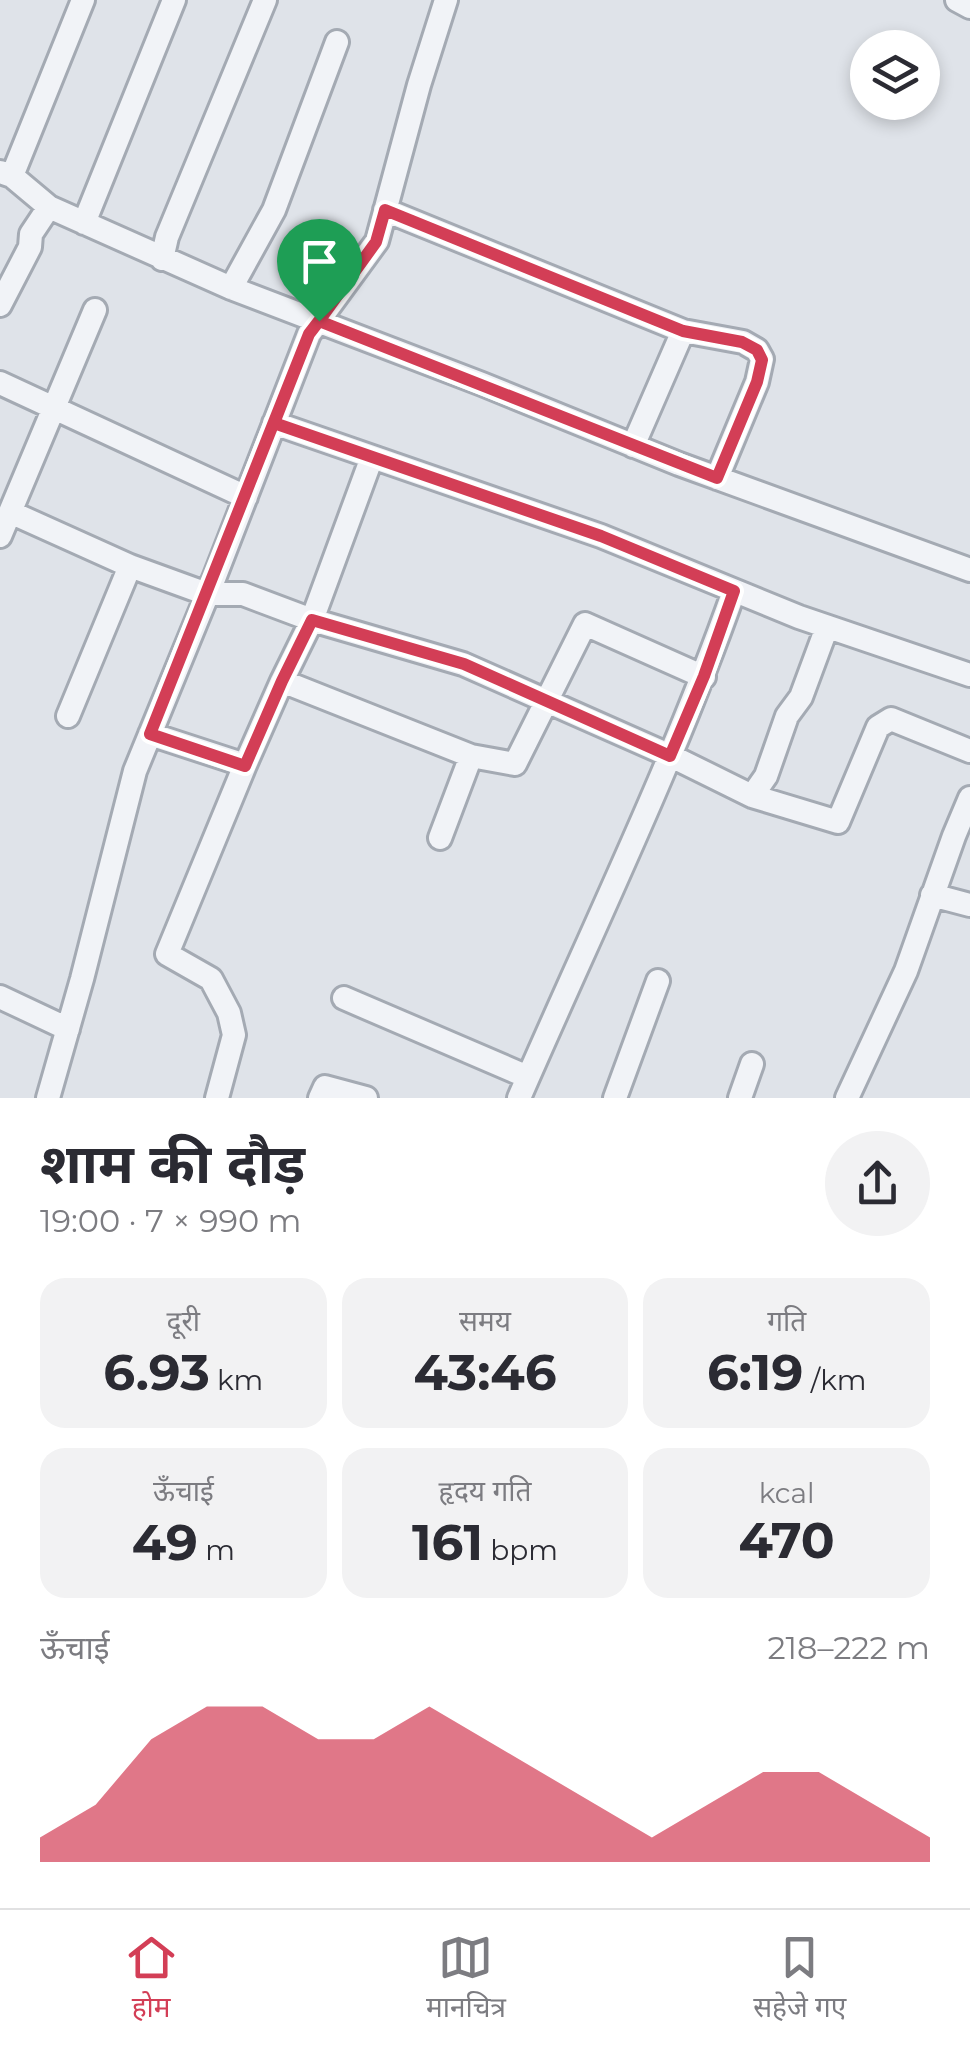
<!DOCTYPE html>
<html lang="hi">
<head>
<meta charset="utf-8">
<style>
  :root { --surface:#fff; --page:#f2f2f3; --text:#2b2b33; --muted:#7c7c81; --line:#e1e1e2; --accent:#d33e56 }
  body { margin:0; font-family:Montserrat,"Noto Sans Devanagari",sans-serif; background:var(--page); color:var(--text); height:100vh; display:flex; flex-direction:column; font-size:38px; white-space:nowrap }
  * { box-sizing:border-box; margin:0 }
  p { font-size:32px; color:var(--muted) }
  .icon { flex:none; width:55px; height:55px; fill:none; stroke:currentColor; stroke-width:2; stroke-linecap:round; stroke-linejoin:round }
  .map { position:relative; height:1098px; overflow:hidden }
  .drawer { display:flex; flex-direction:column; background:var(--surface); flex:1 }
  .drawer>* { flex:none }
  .fabs { position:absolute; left:850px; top:30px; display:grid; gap:20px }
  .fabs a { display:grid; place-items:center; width:90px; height:90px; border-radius:50%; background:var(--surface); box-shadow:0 5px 15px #0003; font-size:50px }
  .pin { position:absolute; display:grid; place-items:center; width:85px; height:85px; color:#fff; margin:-102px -42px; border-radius:50% 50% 50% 0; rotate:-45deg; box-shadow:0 0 10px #0007 }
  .pin .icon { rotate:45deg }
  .round { display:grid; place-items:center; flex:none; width:105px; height:105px; border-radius:52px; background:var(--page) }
  .summary { display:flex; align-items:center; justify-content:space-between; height:170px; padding:0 40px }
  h1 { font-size:55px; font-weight:700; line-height:75px }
  .stats { display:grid; grid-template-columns:repeat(3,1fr); gap:15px; height:170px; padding:10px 40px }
  .stats div { display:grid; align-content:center; border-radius:25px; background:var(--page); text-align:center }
  .stats b { font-size:50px; font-weight:700 }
  .stats small { font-size:28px; font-weight:400 }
  .stats p { font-size:28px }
  .chart { height:280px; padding:20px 40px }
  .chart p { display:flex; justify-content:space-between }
  .chart svg { width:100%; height:180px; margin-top:10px; fill:var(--accent); opacity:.7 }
  .dock { display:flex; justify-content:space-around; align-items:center; height:140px; border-top:2px solid var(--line); background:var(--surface); font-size:28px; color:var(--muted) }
  .dock a { display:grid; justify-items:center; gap:5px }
  .dock .current { color:var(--accent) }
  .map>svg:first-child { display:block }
</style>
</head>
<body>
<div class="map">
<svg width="970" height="1098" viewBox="0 0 970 1098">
  <rect width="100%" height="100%" fill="#dfe3e9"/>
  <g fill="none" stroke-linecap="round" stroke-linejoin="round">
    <defs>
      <path id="minor" d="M957,0L970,7
        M0,172L12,176L83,0
        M12,176L49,207L231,288L482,384L679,464L970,570
        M385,210L683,331L743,342L757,350L762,359L757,382L717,478
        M84,223L174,0
        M162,259L167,237L265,0
        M231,288L274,210L337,42
        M0,305L30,247L31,234L49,207
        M0,383L246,497
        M274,423L601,536L799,617L970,675
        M633,446L683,331
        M10,512L130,566L207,594H243L312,620L463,664L671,756L752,796L838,822L878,727L891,719L970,751
        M0,536L95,310
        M282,681L471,756L515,764L585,624L704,677
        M68,716L130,566
        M150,734L245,765
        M752,796L766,776L787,716L801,697L827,627
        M440,838L471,756
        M932,895L970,905
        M0,997L68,1029
        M344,998L528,1077
        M48,1098L82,979L135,771L215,576L309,334L377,241L419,85L446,0
        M217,1098L234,1035L229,1013L211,979L167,954L245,765L282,681L312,620L372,457
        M320,1098L325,1087L366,1098
        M519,1098C592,930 673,764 734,591
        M615,1098L658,981
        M740,1098L752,1064
        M847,1098L906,971L954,836L970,798"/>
    </defs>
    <!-- minor casing -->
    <use href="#minor" stroke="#a4aab3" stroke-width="28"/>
    <!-- minor -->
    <use href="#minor" stroke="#f1f3f7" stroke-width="22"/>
  </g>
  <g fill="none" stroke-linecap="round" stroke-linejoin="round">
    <defs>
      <path id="route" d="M319,321L309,334L150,734L245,766L282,681L312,620L464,664L670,756L704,676L734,591L601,536L274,423L309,334L319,321L717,478L757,382L762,360L757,350L742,342L683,331L385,210L376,242L319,321"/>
    </defs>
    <!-- route casing -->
    <use href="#route" stroke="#fff" stroke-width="20"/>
    <!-- route -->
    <use href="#route" stroke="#d33e56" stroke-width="12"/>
  </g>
</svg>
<div class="fabs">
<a><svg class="icon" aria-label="layers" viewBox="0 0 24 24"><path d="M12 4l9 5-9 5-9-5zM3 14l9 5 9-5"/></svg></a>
</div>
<div class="pin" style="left:319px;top:321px;background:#1e9e55"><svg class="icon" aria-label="arrive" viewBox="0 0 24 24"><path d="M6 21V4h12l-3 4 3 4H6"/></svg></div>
</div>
<section class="drawer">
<div class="summary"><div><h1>शाम की दौड़</h1><p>19:00 · 7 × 990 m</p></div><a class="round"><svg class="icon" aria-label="share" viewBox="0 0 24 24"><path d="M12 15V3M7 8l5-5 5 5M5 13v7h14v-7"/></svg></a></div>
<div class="stats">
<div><p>दूरी</p><b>6.93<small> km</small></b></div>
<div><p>समय</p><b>43:46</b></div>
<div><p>गति</p><b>6:19<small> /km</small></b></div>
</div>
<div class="stats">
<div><p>ऊँचाई</p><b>49<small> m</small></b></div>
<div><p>हृदय गति</p><b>161<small> bpm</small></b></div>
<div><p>kcal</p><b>470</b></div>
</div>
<div class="chart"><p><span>ऊँचाई</span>218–222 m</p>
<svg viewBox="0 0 160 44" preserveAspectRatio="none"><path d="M0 44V38L10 30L20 14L30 6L40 6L50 14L60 14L70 6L80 14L90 22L100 30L110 38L120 30L130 22L140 22L150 30L160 38V44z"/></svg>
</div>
</section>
<nav class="dock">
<a class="current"><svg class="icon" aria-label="home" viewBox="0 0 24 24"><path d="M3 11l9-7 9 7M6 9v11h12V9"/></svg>होम</a>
<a><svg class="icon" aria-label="map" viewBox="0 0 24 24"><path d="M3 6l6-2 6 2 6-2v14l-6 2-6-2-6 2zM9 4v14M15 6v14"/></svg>मानचित्र</a>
<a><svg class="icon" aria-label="saved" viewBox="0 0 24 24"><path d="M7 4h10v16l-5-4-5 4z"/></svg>सहेजे गए</a>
</nav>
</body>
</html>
